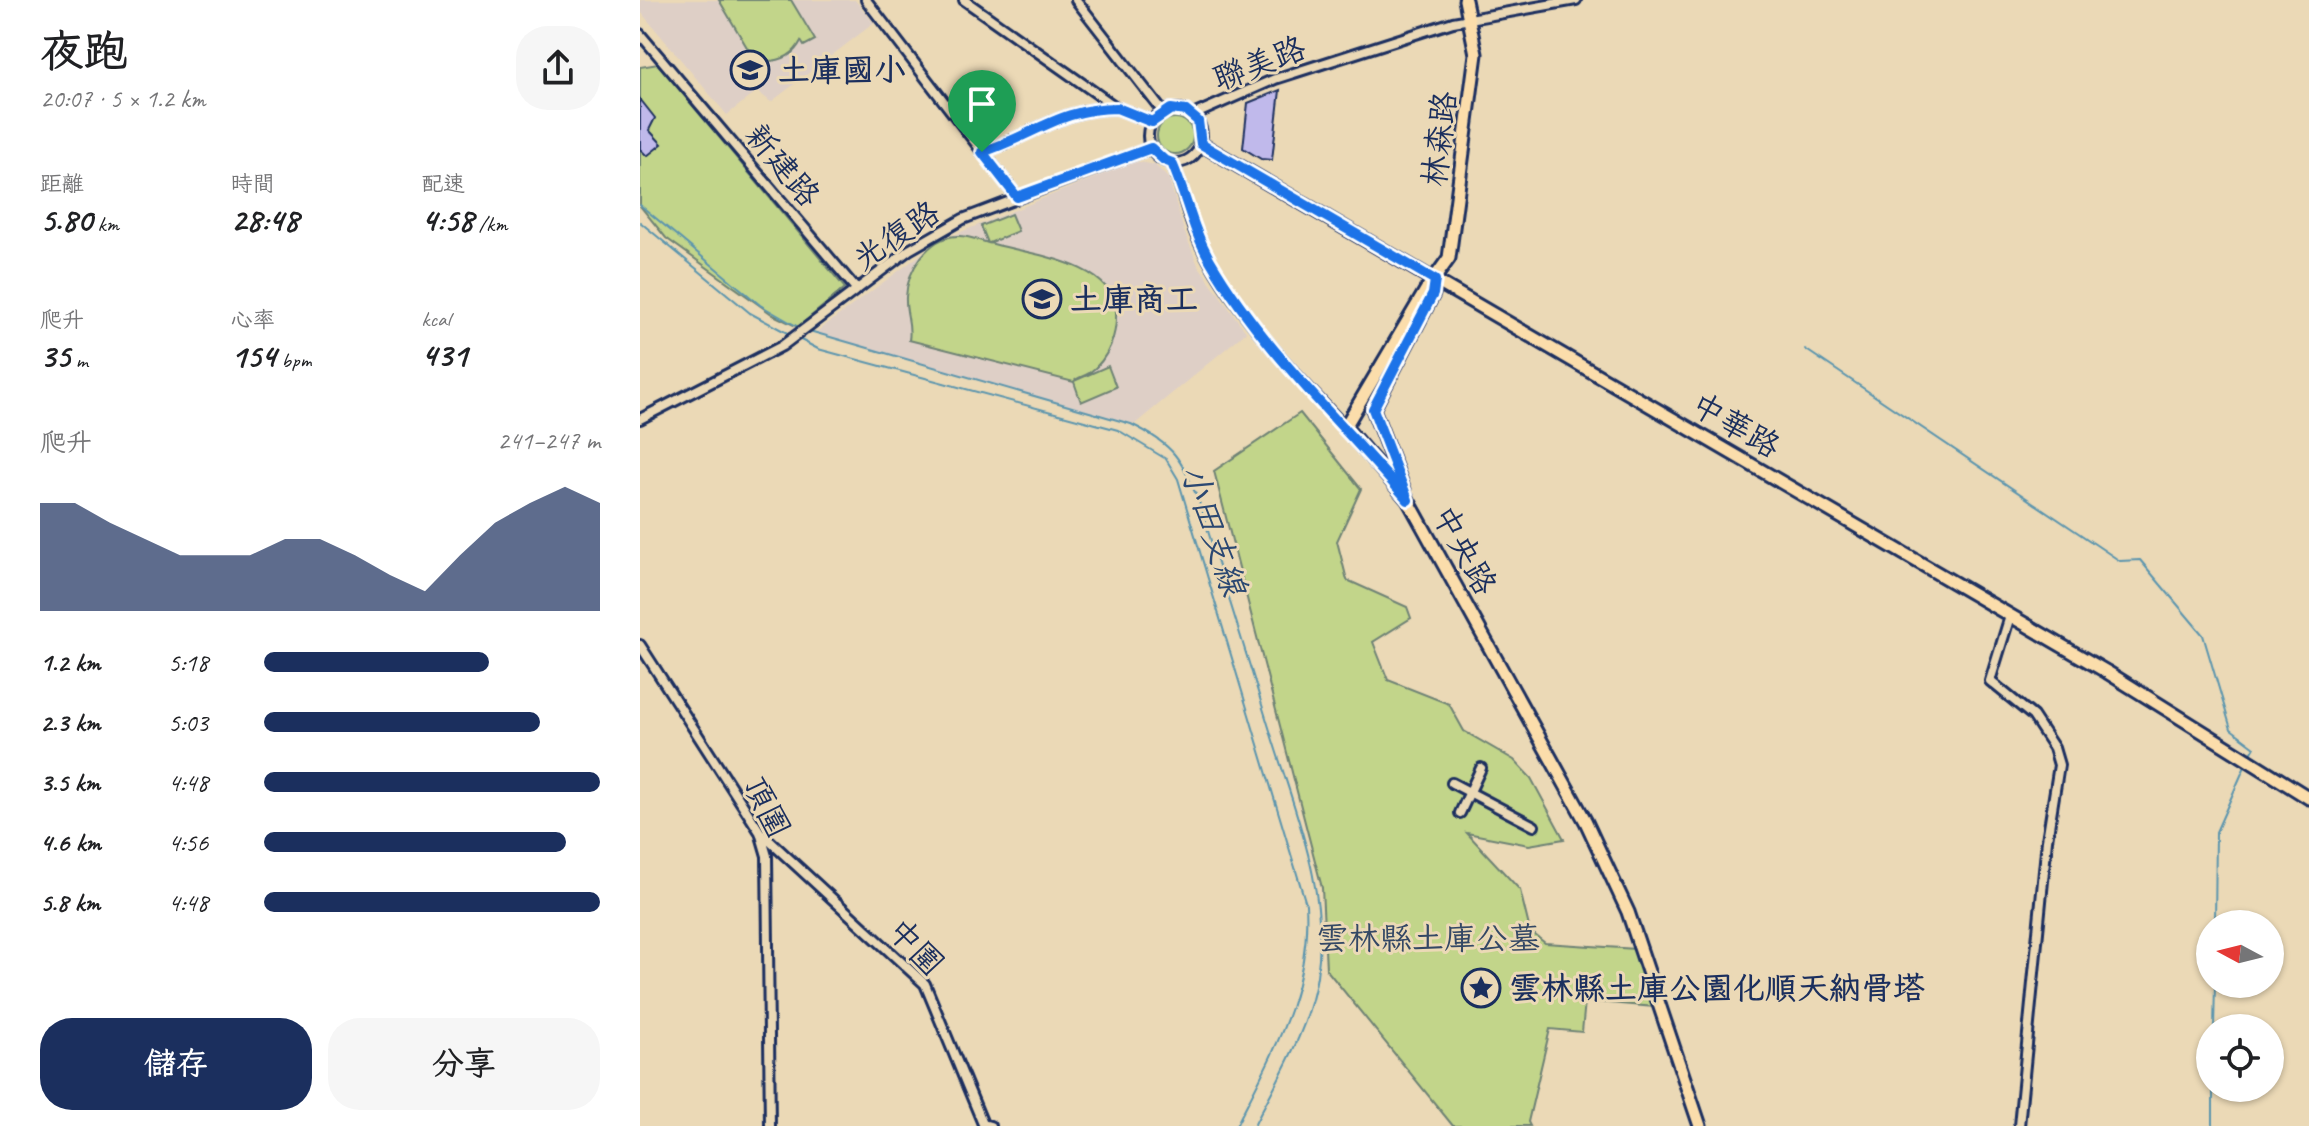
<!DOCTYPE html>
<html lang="zh-TW">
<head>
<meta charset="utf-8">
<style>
  :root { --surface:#fff; --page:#f6f6f6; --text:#202124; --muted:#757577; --accent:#1b2f5e }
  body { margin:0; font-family:Caveat,"LXGW WenKai TC",sans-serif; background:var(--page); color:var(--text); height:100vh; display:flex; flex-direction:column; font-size:30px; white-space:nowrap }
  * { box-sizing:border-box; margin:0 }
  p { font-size:26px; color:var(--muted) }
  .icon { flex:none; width:44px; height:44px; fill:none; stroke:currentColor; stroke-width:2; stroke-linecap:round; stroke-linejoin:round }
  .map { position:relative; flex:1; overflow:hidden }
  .details { display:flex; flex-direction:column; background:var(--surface); width:640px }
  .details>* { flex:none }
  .needle { width:52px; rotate:277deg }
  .buttons { position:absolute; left:1556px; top:910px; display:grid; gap:16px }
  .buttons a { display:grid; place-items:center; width:88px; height:88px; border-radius:50%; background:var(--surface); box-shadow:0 2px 6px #0004; font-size:40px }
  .pin { position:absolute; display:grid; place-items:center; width:68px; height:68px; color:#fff; margin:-82px -34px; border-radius:50% 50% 50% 0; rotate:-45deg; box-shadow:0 0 8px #0007 }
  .pin .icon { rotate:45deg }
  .round { display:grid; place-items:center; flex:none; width:84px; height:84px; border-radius:32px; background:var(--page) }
  .head { display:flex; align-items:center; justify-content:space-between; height:136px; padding:0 40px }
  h1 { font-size:44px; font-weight:700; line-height:60px }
  .stats { display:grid; grid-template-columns:repeat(3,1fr); gap:12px; height:136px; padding:8px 40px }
  .stats div { display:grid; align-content:center }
  .stats b { font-size:34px; font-weight:700 }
  .stats small { font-size:22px; font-weight:400 }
  .stats p { font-size:22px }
  .chart { height:224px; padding:16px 40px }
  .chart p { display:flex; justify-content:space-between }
  .chart svg { width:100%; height:144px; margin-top:8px; fill:var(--accent); opacity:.7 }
  .primary-button { display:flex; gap:16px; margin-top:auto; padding:16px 40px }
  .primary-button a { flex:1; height:92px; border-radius:32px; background:var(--accent); color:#fff; font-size:32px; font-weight:700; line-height:92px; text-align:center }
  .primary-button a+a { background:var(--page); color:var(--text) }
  ul { padding:0 40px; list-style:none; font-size:26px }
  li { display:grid; grid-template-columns:128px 96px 1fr; align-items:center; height:60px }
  li i { height:20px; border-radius:10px; background:var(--accent) }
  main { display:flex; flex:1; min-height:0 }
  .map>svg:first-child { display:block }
</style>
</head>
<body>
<main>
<section class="details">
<div class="head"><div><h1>夜跑</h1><p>20:07 · 5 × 1.2 km</p></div><a class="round"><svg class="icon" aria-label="share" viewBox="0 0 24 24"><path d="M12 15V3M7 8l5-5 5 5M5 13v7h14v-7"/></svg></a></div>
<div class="stats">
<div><p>距離</p><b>5.80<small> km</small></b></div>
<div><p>時間</p><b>28:48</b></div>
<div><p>配速</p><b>4:58<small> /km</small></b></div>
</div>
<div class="stats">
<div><p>爬升</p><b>35<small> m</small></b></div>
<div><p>心率</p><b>154<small> bpm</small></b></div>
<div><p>kcal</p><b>431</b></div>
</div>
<div class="chart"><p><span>爬升</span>241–247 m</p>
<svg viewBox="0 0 160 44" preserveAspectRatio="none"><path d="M0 44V11L10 11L20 17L30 22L40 27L50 27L60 27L70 22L80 22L90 27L100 33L110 38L120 27L130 17L140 11L150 6L160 11V44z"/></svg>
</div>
<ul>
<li><b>1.2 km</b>5:18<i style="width:67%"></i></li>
<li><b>2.3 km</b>5:03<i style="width:82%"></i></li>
<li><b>3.5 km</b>4:48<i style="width:100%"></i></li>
<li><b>4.6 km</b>4:56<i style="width:90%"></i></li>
<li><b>5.8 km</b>4:48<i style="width:100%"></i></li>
</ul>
<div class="primary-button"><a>儲存</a><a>分享</a></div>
</section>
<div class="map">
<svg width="1669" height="1126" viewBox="0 0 1669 1126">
  <rect width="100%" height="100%" fill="#ebd9b6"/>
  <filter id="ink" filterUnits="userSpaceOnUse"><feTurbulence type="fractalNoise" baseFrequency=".0125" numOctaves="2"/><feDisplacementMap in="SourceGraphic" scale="16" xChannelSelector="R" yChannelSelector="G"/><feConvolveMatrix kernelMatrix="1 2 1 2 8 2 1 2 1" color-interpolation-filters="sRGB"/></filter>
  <g filter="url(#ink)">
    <!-- built -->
    <path fill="#decfc6" d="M0,0H215L234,23L131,102L117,91L87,115L0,11Z
      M495,161L515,165L529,179L544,231L558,265L606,332L495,424L175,333L299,241Z"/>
    <!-- green -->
    <path fill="#c2d58a" stroke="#6e8274" stroke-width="2" d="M79,0H151L175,40L164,46L161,41C154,55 142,61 127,61L129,66L121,71Z
      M18,64L205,288L158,327L133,315L26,238L0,206V67Z
      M517 136a18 18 0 1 1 36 0a18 18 0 1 1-36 0Z
      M371,214L378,231L349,243C388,254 474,262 476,312C477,334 469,359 449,373C444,376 438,378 434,381L468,366L476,387L441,402L434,382L269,340C272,324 265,313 266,297C267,271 288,237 317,236C327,235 338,240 348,243L341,226Z
      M660,413L721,489L697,541L707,580L767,607L771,618L733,642L748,680L809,704L824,731L874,760L891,778L924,839L889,845L827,833L880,890L890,931L905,943L996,949L1016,1007L945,1001L942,1032L910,1029L888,1122L890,1126H813L686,969L682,888L574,471Z"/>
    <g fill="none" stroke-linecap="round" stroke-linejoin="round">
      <!-- stream -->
      <path stroke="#5c95ae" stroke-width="2" d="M0,205L120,305L160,328
        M0,222L110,313L151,335
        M166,330L491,424C535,445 541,459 559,502C583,580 607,657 631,734C655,812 690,893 677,976C669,1030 638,1078 614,1126
        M157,338L178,349L478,430L526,459L538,479L666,904C671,990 633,1052 596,1126
        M1165,349L1480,561L1500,560L1563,635L1591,729L1615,747L1611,754
        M1575,924L1576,832L1606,764
        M1574,1028L1575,984
        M1573,1126V1088"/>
    </g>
    <!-- building -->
    <path fill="#c0b9eb" stroke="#1b2f5e" stroke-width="2" d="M640,90L632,160L621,159L603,148L608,103Z
      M0,99L15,118L9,130L22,144L7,156L0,149Z"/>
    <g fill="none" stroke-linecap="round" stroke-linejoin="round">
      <defs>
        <path id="minor" d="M226,0L377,197
          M324,0L477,108L512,122
          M436,0L523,112
          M0,34L217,290
          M508 136a27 27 0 1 1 54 0a27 27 0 1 1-54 0Z
          M553,115L635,79L813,22L936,0
          M342,152C392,136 422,108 477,108
          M532,163C541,184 545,206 553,227C579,296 654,373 705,427
          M0,419L142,346L269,250L323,219L511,148
          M1370,616L1350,681L1393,716L1414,748L1419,765L1407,840L1379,1126
          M0,645L120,832L127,856L130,1126
          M812,783L894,826
          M820,813L841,768
          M121,833L285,984L343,1124L350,1126"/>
        <path id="major" d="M825,0L836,54L809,258L786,290L705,427L768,500L946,822L988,912L1060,1126
          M561,144L1467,672L1669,798
          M764,490L733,409L793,294L795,281"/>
      </defs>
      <!-- minor casing -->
      <use href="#minor" stroke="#1b2f5e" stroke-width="14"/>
      <!-- major casing -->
      <use href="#major" stroke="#1b2f5e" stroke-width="17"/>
      <!-- minor -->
      <use href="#minor" stroke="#ebd9b6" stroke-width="8"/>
      <!-- major -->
      <use href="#major" stroke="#fbddab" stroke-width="11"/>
    </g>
  </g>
  <g fill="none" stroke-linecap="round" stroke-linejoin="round" filter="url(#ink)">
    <defs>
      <path id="route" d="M477,108L512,122L531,109L546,111L558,121L561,144L795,280L793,294L733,409L768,500C701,422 622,349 570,260C552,229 546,195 532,163L524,160L511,148L377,197L342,152C393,136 421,108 477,108Z"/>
    </defs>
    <!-- route casing -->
    <use href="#route" stroke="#fff" stroke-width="16"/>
    <!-- route -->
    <use href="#route" stroke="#1a73e8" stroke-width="10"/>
  </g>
  <!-- icons -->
  <defs>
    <symbol id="school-ring" viewBox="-11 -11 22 22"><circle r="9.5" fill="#ebd9b6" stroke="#1b2f5e" stroke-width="1.5"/><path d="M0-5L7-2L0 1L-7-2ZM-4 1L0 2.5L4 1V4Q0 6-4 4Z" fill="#1b2f5e"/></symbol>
    <symbol id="sight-ring" viewBox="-11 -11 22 22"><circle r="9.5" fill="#ebd9b6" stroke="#1b2f5e" stroke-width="1.5"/><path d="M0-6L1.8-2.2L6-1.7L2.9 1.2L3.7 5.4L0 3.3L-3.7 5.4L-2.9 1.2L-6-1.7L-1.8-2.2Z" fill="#1b2f5e"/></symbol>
  </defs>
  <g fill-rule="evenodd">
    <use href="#school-ring" x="88" y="48" width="44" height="44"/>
    <use href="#school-ring" x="380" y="277" width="44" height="44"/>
    <use href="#sight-ring" x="819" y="966" width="44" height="44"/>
  </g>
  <g text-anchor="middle" stroke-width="6" stroke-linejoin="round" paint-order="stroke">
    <!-- street labels -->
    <g font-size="32" fill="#1b2f5e" stroke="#ebd9b6">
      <text transform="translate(619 63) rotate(-21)" y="11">聯美路</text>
      <text transform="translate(799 139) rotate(-83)" y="11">林森路</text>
      <text transform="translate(143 165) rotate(50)" y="11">新建路</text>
      <text transform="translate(256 235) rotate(-34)" y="11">光復路</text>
      <text transform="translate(1096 425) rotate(30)" y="11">中華路</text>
      <text transform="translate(825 550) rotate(61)" y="11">中央路</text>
      <text transform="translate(127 807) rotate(64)" y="11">頂圍</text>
      <text transform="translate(276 947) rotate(47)" y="11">中圍</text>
    </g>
    <!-- poi labels -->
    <g font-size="32" font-weight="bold" fill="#1b2f5e" stroke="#ebd9b6" text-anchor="start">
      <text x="138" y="81">土庫國小</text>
      <text x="430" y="310">土庫商工</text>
      <text x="869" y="999">雲林縣土庫公園化順天納骨塔</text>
    </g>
    <!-- park labels -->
    <g font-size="32" fill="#344865" stroke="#ebd9b6">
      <text x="788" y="949">雲林縣土庫公墓</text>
    </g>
    <!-- water labels -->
    <g font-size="34" font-style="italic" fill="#2b4872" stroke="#ebd9b6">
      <text transform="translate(574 530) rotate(71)" y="12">小田支線</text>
    </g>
  </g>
</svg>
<div class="buttons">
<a><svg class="needle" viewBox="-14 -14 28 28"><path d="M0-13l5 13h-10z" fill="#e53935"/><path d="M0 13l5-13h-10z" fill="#757577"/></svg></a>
<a><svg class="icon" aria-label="locate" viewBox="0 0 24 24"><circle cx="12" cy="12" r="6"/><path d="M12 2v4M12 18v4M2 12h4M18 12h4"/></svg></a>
</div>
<div class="pin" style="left:342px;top:152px;background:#1e9e55"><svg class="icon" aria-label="arrive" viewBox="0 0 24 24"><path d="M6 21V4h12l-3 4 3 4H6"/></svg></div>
</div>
</main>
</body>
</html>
